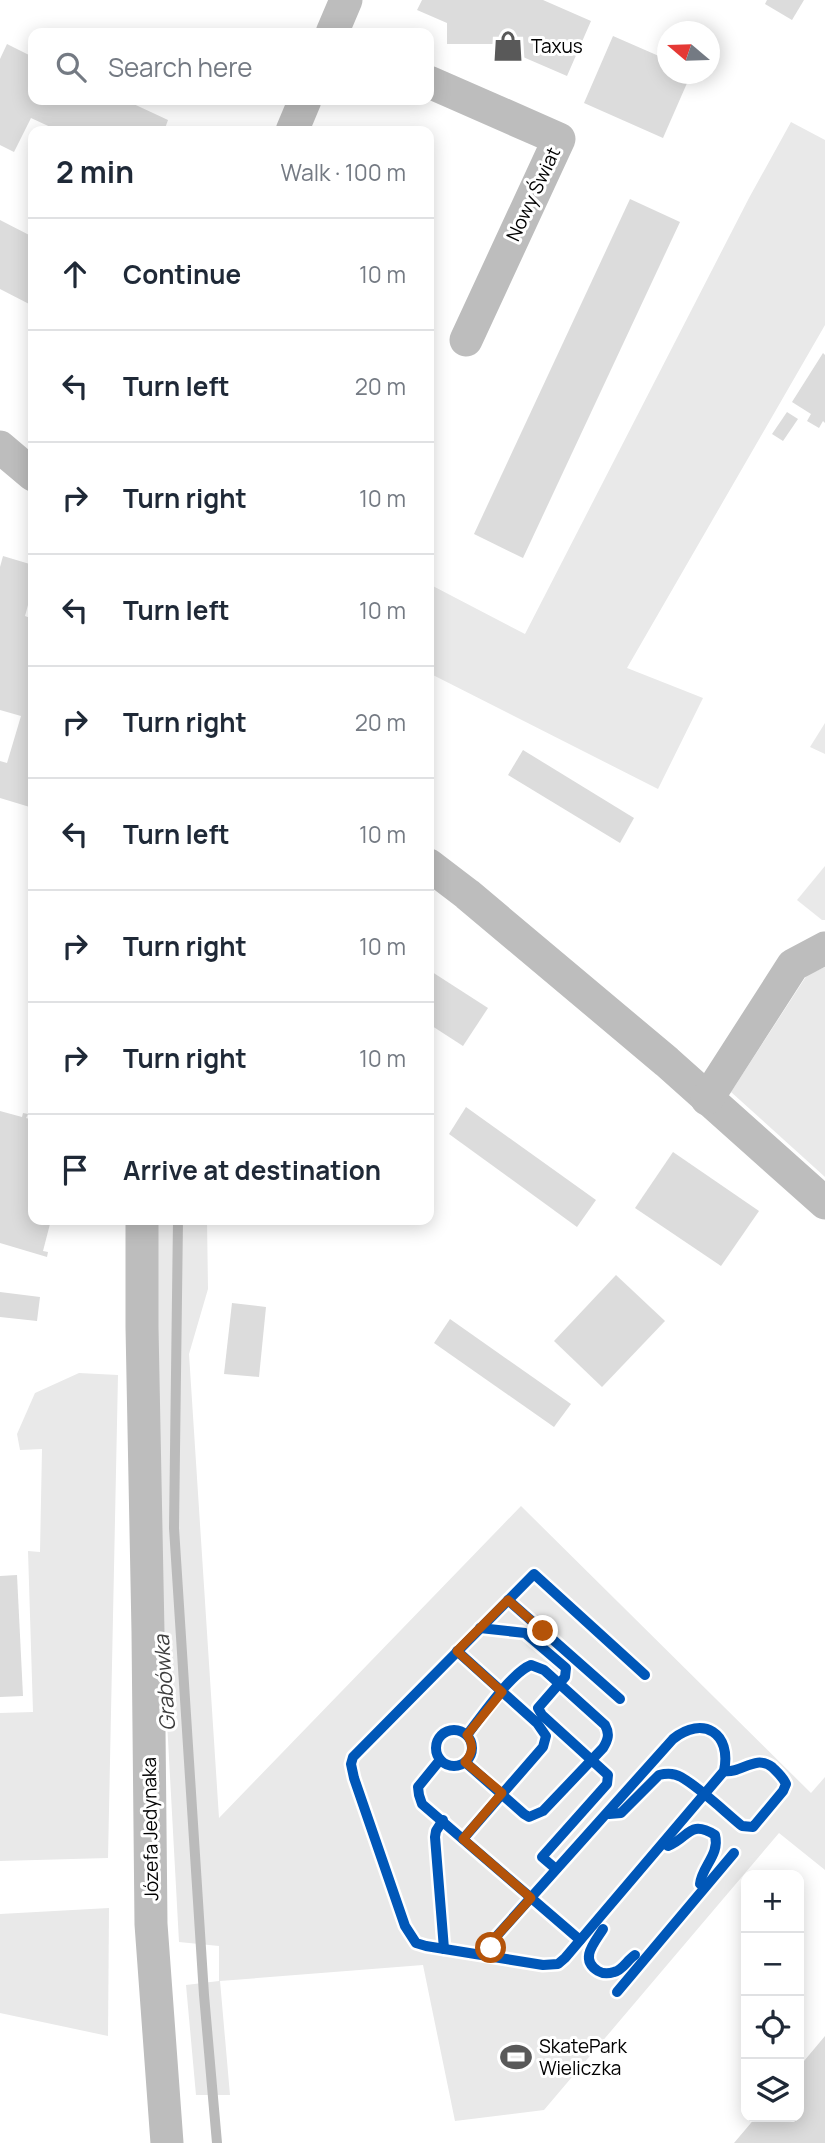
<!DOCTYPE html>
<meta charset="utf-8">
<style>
body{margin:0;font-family:Manrope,sans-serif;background:#f6f6f7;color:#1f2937}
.controls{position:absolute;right:21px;bottom:21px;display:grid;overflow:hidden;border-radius:14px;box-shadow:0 4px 18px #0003}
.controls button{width:63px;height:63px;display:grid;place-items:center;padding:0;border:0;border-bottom:2px solid #e0e1e3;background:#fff;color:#1f2937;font:35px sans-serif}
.compass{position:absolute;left:657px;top:21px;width:63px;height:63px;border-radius:50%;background:#fff;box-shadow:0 4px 18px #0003;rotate:289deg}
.stop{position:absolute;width:21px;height:21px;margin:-16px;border:5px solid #b45309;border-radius:50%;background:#fff}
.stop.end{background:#b45309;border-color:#fff;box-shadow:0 2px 7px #0008}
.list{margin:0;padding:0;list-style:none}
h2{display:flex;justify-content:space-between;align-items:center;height:91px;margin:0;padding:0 28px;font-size:30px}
h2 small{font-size:23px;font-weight:400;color:#747a83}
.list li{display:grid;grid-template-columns:46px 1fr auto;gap:21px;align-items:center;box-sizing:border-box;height:112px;padding:0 28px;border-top:2px solid #e0e1e3}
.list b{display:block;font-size:26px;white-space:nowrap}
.list em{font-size:23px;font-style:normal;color:#747a83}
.icon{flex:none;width:38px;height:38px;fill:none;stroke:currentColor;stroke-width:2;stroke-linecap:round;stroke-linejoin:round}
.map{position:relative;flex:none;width:825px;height:2143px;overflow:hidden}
.search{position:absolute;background:#fff;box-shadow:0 4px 18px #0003;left:28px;top:28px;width:406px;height:77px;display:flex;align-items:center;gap:18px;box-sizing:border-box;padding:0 24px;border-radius:14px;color:#747a83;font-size:26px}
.panel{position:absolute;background:#fff;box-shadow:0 4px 18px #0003;left:28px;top:126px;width:406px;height:1099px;border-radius:14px}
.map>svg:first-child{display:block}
.green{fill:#e9e9e9}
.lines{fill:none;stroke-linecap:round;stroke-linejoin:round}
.stream{stroke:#bbb;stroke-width:10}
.building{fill:#dcdcdc}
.minor{stroke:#bdbdbd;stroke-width:33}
.cycleway-casing{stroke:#fff;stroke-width:15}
.cycleway{stroke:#0057b8;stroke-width:10}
.route{stroke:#b45309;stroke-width:9}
.labels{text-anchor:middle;stroke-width:6;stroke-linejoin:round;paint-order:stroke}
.poi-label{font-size:19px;fill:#000;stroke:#fff;text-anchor:start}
.street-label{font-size:19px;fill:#000;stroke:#fff}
.water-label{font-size:21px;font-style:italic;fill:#3f3f3f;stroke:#fff}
</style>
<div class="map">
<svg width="825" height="2143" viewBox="0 0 825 2143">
<rect width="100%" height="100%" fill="#fff"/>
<g class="green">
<polygon points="791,122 825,140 825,325 627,668 703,698 658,789 429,673 429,584 525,634 749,198"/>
<polygon points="825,723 825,754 810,747"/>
<polygon points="825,866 825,920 822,920 797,900"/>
<polygon points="825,967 825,1177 731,1092 807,975"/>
<polygon points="154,1220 207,1220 208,1289 189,1354 219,1818 521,1506 811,1793 825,1777 825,1870 779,1833 544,2110 455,2121 423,1965 220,1981 230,2095 196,2095 186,1985 219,1981 219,1946 179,1942 159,1574"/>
<polygon points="79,1373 118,1375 108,1858 0,1861 0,1713 33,1712 28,1551 40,1552 42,1449 20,1450 17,1434 35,1393"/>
<polygon points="109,1908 108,2036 0,2013 0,1914"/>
</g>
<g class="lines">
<polyline class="stream" points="178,1220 174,1528 204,1995 217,2143"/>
</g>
<g class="building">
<polygon points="422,0 543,0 591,21 567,76 493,44 447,44 447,23 417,10"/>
<polygon points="767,0 804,0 792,20 765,4"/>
<polygon points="613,36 668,60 668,74 691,74 663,138 584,103"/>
<polygon points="7,44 33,57 33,100 125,100 168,120 164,131 59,131 31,118 14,152 0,145 0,59"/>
<polygon points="630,199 680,222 523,558 474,534"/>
<polygon points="0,220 33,237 33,306 0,289"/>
<polygon points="823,353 825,355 825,423 823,421 819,428 807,421 811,414 792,402"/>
<polygon points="787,412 798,419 783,441 772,434"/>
<polygon points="3,556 33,565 33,606 28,605 25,616 33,619 33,808 0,798 0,761 7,763 21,716 0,710 0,567"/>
<polygon points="523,750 634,818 620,843 508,775"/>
<polygon points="429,970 488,1008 463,1046 429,1024"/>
<polygon points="466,1107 596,1200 577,1227 449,1134"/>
<polygon points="0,1111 22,1117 23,1113 28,1114 26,1118 33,1120 33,1220 51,1220 43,1251 48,1252 47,1257 0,1243"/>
<polygon points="673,1152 759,1211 721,1266 635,1208"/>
<polygon points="616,1275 665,1321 602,1387 554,1341"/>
<polygon points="0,1292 40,1297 37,1321 0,1317"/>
<polygon points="232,1303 266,1307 259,1377 224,1374"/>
<polygon points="450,1319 571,1404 554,1427 434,1343"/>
<polygon points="17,1575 23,1696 0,1697 0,1576"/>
<polygon points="825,2036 825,2143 734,2143 756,2117 799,2117 799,2067"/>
</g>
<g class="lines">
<g class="minor">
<polyline points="332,33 346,0"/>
<polyline points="429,82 559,139 466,340"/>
<polyline points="292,131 305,100"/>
<polyline points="0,447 33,475"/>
<polyline points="429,865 467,894 667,1062 825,1203"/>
<polyline points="707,1099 793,965 825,948"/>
<polyline points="142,1220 142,1327 148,1632 151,1924 167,2143"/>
</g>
<defs>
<g id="cycleway">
<polyline points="508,1600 620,1699"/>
<polyline points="480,1628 525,1633 566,1668 565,1677 538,1708 542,1715 608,1775 607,1784 542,1857 556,1869"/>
<polyline points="457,1651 537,1723 546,1736 543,1747 463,1839"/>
<circle cx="454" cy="1748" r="18"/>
<polyline points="440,1760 418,1787 419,1795 422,1804 580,1940"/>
<path d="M465,1762L524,1814L529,1817L543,1811L603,1748C608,1740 610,1734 605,1725L544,1670L531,1665C511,1673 481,1717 467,1735"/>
<path d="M609,1814L621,1813L659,1775C667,1773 674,1773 681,1777C699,1787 725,1812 742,1826L753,1827L783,1791L786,1784C783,1777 778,1773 772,1767C755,1754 741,1774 724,1771"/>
<polyline points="443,1820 436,1831 435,1837 444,1949"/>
<path d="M668,1846C689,1838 689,1819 715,1835C720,1855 702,1866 700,1884"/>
<path d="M603,1929C596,1941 578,1959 598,1971C603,1974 608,1974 614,1972C623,1970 627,1960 635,1955"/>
<path d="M490,1956L494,1939L673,1739C703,1715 732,1733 724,1771L565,1958L558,1964L543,1965L426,1946L416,1943L405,1926L354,1778L351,1764L353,1757L534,1574L645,1675"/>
<polyline points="617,1992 734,1853"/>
</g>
</defs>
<use href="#cycleway" class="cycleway-casing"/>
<use href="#cycleway" class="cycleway"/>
</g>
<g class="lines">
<path class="route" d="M491,1948L494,1939L531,1898L463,1839L502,1793L465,1762C473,1753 474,1745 467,1735L502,1692L457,1651L508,1600L543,1631"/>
</g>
<defs>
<symbol id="shop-bare" viewBox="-9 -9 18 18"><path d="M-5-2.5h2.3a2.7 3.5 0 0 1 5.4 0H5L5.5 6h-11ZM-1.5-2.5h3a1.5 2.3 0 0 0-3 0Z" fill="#595959" stroke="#fff" stroke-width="2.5" paint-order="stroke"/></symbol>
<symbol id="stadium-bare" viewBox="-9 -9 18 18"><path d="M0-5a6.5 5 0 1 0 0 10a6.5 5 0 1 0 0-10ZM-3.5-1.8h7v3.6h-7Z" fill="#595959" stroke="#fff" stroke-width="2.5" paint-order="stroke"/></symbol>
</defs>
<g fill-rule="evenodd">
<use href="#shop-bare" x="486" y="24" width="44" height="44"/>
<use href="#stadium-bare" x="494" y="2035" width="44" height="44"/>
</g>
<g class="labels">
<g class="poi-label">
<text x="531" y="53">Taxus</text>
<text x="539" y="2053">SkatePark<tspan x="539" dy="22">Wieliczka</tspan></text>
</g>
<g class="street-label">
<text transform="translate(533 194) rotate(-65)" y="7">Nowy Świat</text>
<text transform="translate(150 1829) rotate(-91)" y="7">Józefa Jedynaka</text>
</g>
<g class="water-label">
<text transform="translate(165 1683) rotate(-94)" y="7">Grabówka</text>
</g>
</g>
</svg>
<div class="controls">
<button>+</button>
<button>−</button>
<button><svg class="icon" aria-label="locate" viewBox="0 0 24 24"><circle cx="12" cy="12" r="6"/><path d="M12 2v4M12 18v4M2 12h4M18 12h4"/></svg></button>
<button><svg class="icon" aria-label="layers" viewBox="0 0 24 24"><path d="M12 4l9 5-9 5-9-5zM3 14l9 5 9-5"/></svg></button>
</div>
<svg class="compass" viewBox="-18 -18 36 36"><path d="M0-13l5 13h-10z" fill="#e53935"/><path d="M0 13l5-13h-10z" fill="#747a83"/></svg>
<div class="stop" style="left:491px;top:1948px"></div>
<div class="stop end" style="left:543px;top:1631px"></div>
<div class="search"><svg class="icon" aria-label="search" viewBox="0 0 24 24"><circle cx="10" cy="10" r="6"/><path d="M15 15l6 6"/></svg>Search here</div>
<section class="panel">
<h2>2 min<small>Walk · 100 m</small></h2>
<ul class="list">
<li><svg class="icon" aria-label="ahead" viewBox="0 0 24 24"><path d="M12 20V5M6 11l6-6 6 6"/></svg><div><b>Continue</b></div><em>10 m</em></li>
<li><svg class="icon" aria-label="left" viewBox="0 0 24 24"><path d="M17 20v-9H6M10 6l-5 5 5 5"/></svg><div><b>Turn left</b></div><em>20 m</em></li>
<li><svg class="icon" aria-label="right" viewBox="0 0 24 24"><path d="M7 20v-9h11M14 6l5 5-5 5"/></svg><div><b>Turn right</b></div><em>10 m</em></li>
<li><svg class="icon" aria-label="left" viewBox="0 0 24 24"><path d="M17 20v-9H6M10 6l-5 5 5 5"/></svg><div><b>Turn left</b></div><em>10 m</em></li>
<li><svg class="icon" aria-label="right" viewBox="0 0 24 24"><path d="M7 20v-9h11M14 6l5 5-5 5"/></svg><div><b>Turn right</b></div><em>20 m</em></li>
<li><svg class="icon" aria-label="left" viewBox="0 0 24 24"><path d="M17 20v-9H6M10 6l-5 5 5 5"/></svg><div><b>Turn left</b></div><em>10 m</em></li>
<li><svg class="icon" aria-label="right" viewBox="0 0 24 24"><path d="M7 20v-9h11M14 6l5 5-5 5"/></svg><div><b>Turn right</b></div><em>10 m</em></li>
<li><svg class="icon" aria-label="right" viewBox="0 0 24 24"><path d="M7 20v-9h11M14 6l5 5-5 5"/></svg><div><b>Turn right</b></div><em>10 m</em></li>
<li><svg class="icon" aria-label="arrive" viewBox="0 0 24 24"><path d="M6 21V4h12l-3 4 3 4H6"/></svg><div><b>Arrive at destination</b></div></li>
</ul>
</section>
</div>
